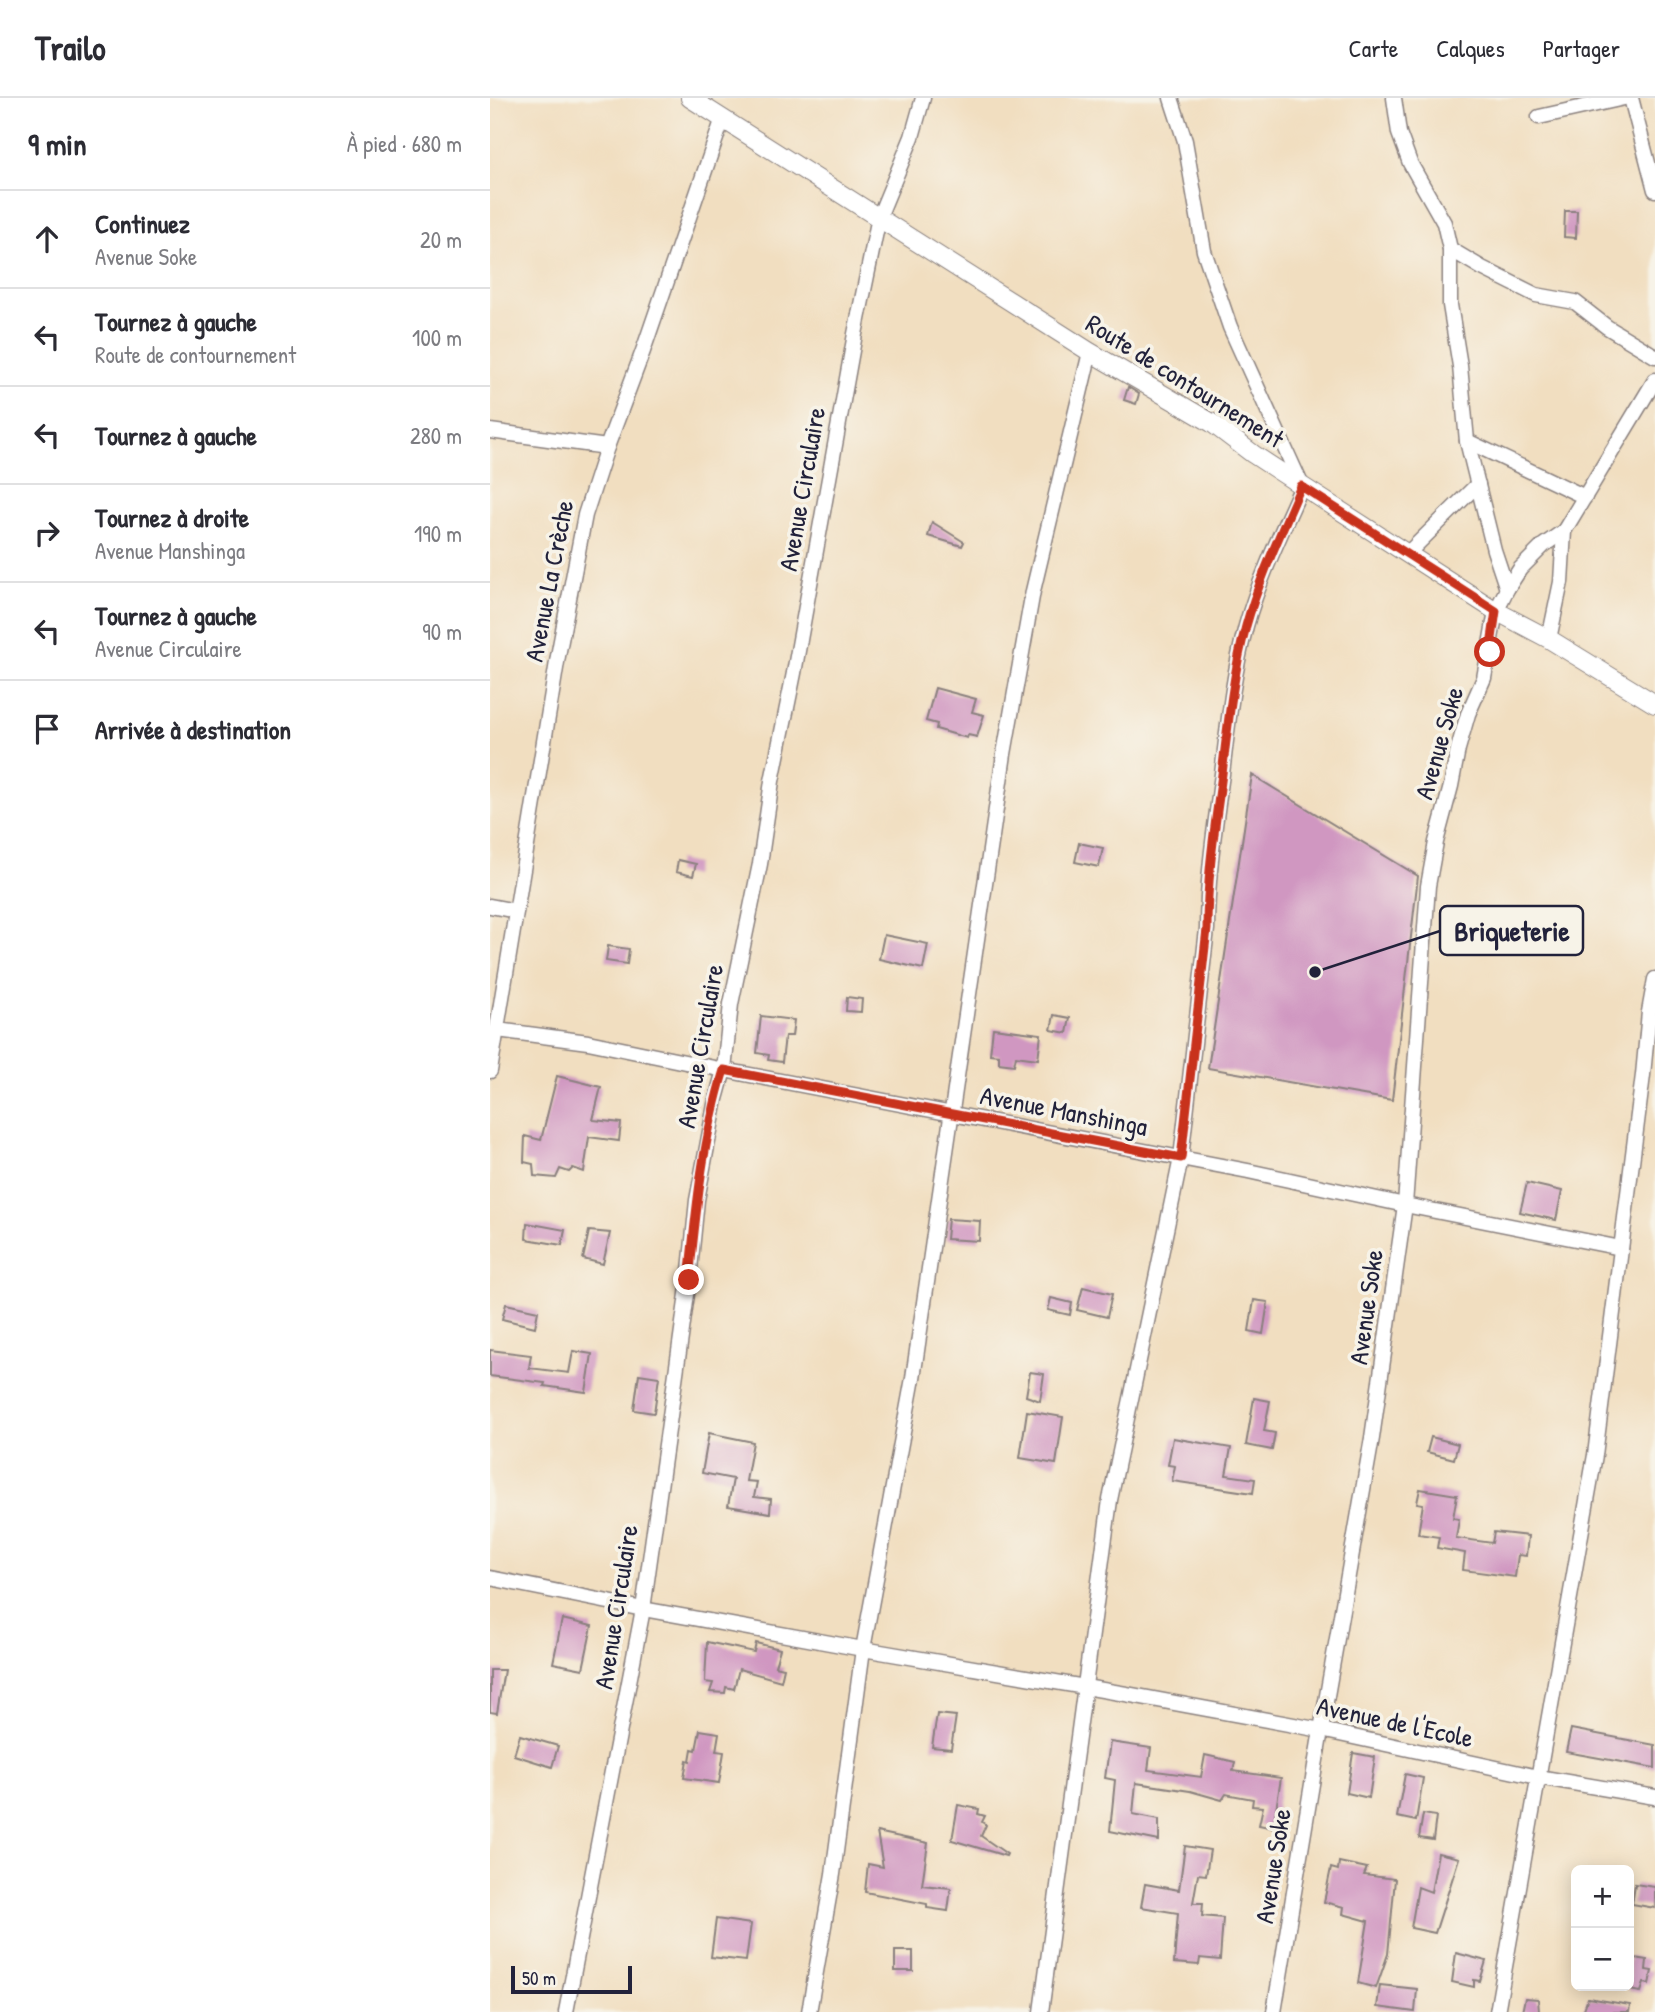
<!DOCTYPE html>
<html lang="fr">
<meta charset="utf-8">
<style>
body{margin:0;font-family:"Patrick Hand",sans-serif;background:#f2f2f3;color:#2b2b33}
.controls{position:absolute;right:21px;bottom:21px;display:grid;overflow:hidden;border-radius:10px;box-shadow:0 4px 18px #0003}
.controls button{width:63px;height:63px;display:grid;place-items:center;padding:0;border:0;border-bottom:2px solid #e1e1e2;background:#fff;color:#2b2b33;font:35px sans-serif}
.scale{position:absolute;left:21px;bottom:18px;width:121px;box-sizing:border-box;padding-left:7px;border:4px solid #22223b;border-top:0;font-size:19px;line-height:24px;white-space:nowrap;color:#22223b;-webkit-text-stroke:5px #f7f3e8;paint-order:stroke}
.stop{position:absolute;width:21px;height:21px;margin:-16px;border:5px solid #c8321e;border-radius:50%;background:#fff}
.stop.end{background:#c8321e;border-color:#fff;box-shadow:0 2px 7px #0008}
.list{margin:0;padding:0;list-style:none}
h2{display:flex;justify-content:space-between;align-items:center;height:91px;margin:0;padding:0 28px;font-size:30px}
h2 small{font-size:23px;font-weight:400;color:#7c7c81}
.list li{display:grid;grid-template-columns:46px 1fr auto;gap:21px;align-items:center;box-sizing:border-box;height:98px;padding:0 28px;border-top:2px solid #e1e1e2}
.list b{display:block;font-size:26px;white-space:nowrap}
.list p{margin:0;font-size:23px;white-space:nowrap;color:#7c7c81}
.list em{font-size:23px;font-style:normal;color:#7c7c81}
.icon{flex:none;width:38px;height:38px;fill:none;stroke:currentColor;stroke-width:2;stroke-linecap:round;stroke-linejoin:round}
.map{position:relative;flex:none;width:1165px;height:1914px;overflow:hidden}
header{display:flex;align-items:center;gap:42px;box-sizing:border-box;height:98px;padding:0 35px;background:#fff;border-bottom:2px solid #e1e1e2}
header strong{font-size:33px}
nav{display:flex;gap:38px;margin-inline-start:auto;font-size:24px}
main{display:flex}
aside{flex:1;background:#fff}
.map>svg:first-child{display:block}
.building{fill:#d097c1}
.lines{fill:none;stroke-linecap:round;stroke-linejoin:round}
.minor-casing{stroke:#8a807e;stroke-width:17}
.tertiary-casing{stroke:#8a807e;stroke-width:20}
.minor{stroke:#fff;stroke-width:14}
.tertiary{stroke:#fff;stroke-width:18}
.route{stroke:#c8321e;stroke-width:9}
.labels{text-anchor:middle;stroke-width:7;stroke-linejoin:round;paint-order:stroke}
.street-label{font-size:26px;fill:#22223b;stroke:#f7f3e8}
.leader{fill:none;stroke:#22223b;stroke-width:2.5}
.callout-dot{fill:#22223b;stroke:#f7f3e8;stroke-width:2.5}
.callout{fill:#f7f3e8;stroke:#22223b;stroke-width:2.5}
.callout-label{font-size:28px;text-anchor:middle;font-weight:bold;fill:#22223b}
</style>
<header>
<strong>Trailo</strong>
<nav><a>Carte</a><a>Calques</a><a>Partager</a></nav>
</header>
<main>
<aside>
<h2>9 min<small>À pied · 680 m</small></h2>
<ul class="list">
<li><svg class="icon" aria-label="ahead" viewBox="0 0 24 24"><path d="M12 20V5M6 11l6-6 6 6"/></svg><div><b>Continuez</b><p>Avenue Soke</p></div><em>20 m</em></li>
<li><svg class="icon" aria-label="left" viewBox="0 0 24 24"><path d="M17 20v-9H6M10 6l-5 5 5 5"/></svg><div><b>Tournez à gauche</b><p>Route de contournement</p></div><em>100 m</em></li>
<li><svg class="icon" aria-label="left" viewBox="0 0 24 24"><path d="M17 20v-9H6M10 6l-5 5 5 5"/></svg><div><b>Tournez à gauche</b></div><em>280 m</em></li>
<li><svg class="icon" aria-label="right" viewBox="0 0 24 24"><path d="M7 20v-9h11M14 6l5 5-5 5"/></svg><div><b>Tournez à droite</b><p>Avenue Manshinga</p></div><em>190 m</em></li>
<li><svg class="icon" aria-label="left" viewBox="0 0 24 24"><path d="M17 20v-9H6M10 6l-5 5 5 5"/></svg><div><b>Tournez à gauche</b><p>Avenue Circulaire</p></div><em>90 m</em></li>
<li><svg class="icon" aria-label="arrive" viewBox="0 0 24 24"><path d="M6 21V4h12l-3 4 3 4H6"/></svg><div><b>Arrivée à destination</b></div></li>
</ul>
</aside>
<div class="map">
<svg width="1165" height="1914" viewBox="0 0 1165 1914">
<rect width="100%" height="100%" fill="#f7f3e8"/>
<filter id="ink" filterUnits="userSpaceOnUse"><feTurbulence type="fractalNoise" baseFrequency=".0143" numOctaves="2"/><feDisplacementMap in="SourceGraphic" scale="14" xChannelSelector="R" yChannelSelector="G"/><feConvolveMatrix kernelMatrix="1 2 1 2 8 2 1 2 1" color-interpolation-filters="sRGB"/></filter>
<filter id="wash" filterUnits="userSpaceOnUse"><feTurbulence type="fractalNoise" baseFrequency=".00686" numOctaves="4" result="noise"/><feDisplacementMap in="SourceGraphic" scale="28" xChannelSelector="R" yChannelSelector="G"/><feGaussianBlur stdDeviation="1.57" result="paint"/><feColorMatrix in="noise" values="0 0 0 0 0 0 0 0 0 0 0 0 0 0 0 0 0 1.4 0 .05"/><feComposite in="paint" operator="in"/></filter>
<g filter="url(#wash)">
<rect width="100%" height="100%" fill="#f1dec0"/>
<g id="blocks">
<g class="building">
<polygon points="1075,113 1087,113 1086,140 1074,139"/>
<polygon points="638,289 649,296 646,306 634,302"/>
<polygon points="442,424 474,444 472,448 438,438"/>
<polygon points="445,590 486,601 482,614 494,617 487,639 478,637 477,640 446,631 447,626 436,623"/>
<polygon points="762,677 928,778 902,1002 718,970"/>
<polygon points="589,745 613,750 609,769 585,764"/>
<polygon points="188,762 206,766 203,778 186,774"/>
<polygon points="394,837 438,846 433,871 389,861"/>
<polygon points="118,848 139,851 137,866 116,863"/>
<polygon points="357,899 372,901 371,914 356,913"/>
<polygon points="564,917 580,920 577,935 561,932"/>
<polygon points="271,918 304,922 302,938 295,938 292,964 278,962 279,957 267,955"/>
<polygon points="503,930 551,936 548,961 526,958 524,967 509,965 509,957 500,956"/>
<polygon points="67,978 111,989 103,1022 131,1025 129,1043 99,1039 94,1074 83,1070 79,1074 70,1071 66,1080 44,1078 43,1066 34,1064 35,1038 51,1042"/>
<polygon points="1037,1085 1072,1093 1066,1122 1030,1114"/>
<polygon points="458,1121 490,1123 489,1143 456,1141"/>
<polygon points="37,1125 75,1132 72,1147 36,1141"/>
<polygon points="99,1133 120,1135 113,1166 93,1161"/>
<polygon points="593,1189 622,1196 617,1219 587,1212"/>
<polygon points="561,1200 582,1205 580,1217 558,1212"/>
<polygon points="764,1202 778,1204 773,1236 759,1233"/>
<polygon points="16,1206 48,1213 45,1229 12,1221"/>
<polygon points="0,1252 41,1257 39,1270 79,1275 83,1253 102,1256 96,1294 54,1288 55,1285 0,1278"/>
<polygon points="540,1274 554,1276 550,1303 536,1298"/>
<polygon points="149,1276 169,1279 164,1315 144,1312"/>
<polygon points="764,1300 780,1303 774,1333 785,1335 782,1352 756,1347"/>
<polygon points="537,1313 573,1319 566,1366 530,1360"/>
<polygon points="219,1335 263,1344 256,1383 267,1384 264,1399 281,1401 280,1415 238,1408 243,1381 212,1375"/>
<polygon points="941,1339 968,1346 964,1361 937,1354"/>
<polygon points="683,1340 741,1350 736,1377 765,1381 763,1395 682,1383 685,1368 678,1367"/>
<polygon points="930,1391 967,1397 963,1420 969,1421 966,1440 1002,1445 1004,1434 1038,1438 1036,1458 1028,1457 1025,1479 973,1472 975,1455 947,1450 949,1439 928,1436 933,1406 927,1405"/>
<polygon points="72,1521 102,1528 93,1571 63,1565"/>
<polygon points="217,1544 264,1554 266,1545 290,1551 285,1568 294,1570 291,1583 249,1571 244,1591 236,1589 235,1595 220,1594 223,1585 215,1584"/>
<polygon points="0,1572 14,1572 7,1615 0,1614"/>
<polygon points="447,1616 466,1618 461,1651 442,1649"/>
<polygon points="1081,1631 1165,1647 1165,1670 1076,1654"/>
<polygon points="210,1632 229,1635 226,1653 234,1654 229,1685 194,1680 197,1662 200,1663 202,1651 206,1652"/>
<polygon points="30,1637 68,1648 62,1669 24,1657"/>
<polygon points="620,1644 661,1650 658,1672 711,1679 715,1657 745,1664 743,1673 791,1680 783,1730 769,1727 773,1709 762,1708 763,1701 736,1696 732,1702 700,1693 646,1685 643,1716 669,1721 669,1743 620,1733 625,1682 615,1680"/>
<polygon points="863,1655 885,1659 879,1700 857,1695"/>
<polygon points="915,1676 933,1680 926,1723 907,1719"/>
<polygon points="468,1707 489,1711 488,1716 495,1718 492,1724 496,1727 491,1738 517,1756 516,1758 462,1742"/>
<polygon points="933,1716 946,1718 943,1742 929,1740"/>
<polygon points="387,1734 438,1745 432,1787 461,1790 458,1813 437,1810 437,1806 375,1794 378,1766 393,1769"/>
<polygon points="695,1748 720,1752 716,1777 708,1776 703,1805 713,1805 712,1818 733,1820 730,1862 710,1860 709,1867 684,1865 688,1815 651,1809 655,1786 689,1792"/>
<polygon points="948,1755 969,1760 945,1835 921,1830 928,1789 941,1794"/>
<polygon points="849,1764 877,1770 874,1777 905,1781 898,1856 886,1890 868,1885 878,1823 853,1816 854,1809 834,1804 841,1770 848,1772"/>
<polygon points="1145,1786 1165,1789 1165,1810 1142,1806"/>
<polygon points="226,1821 261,1826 256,1863 221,1859"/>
<rect x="405" y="1853" width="18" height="20"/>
<polygon points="966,1855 996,1863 990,1883 984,1882 984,1889 962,1884"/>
<polygon points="1139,1859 1157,1862 1156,1872 1162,1873 1159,1886 1154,1885 1151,1894 1139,1892"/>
<polygon points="890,1887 927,1891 925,1914 887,1909"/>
<polygon points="1035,1900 1048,1901 1049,1914 1032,1914"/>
<polygon points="1098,1900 1140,1907 1139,1914 1093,1914"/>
</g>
</g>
</g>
<g filter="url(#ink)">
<use href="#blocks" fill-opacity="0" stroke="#8a807e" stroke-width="2"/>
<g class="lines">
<defs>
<g id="minor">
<polyline points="904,0 909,35 920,65 954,125 960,151 960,207 970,268 977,343 1004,452 1017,491"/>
<polyline points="1141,0 1165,92"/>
<polyline points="1049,19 1134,0"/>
<polyline points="960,151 992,170 1046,197 1085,204 1117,229 1165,258"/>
<polyline points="0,333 117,349"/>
<polyline points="977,343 1095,399"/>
<polyline points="917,456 988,386"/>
<polyline points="1059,541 1071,484 1074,433 1165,282"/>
<polyline points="0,808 26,813"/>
<polyline points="7,932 98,944 234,972 758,1073 915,1107 1131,1150"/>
<polyline points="0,973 68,558 95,417 117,349 153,253 233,20"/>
<polyline points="0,1480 153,1511 373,1551 636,1596 831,1632 1048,1679 1165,1699"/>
<polyline points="76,1914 153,1511 199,1182 207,1102 226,1001 234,972 241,906 270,766 282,683 304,575 365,236 389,119 422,39 433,0"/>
<polyline points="319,1914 343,1776 373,1551 423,1280 514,656 543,493 600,254"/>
<path d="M551,1914L620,1402L691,1060L717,831C717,779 725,728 732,676C738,627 743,576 756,528C769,481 792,433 812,388L740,229L714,153L695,43L681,0"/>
<polyline points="784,1914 831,1632 882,1340 915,1107 938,788 946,744 961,688 968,651 978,616 994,580 1006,513 1017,491 1030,471 1054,447 1074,433"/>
<polyline points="1007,1914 1105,1357 1153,977 1159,914 1165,881"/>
</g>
<polyline id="tertiary" points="200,0 600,254 722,325 763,356 812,388 1006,513 1059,541 1165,606"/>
</defs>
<use href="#minor" class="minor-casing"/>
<use href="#tertiary" class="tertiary-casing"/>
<use href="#minor" class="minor"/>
<use href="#tertiary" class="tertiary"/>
</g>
</g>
<g class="lines" filter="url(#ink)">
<path class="route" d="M199,1182C206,1112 213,1040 234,972L691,1060L717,831C717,779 725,728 732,676C738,627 743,576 756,528C769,481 792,433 811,388L1006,513L1000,554"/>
</g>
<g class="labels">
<g class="street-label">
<text transform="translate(695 283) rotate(32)" y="9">Route de contournement</text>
<text transform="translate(312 391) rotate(-80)" y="9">Avenue Circulaire</text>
<text transform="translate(59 483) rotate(-79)" y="9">Avenue La Crèche</text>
<text transform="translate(949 645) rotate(-74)" y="9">Avenue Soke</text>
<text transform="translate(210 948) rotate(-80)" y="9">Avenue Circulaire</text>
<text transform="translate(574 1013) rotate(11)" y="9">Avenue Manshinga</text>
<text transform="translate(876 1209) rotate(-82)" y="9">Avenue Soke</text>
<text transform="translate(126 1509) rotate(-81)" y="9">Avenue Circulaire</text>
<text transform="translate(905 1624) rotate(12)" y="9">Avenue de l'Ecole</text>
<text transform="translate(783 1768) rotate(-81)" y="9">Avenue Soke</text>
</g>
</g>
<path class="leader" d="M825 874L950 833"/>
<circle class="callout-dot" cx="825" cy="874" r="7"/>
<rect class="callout" x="950" y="808" width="143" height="49" rx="7"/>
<g class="callout-label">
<text x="1022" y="843">Briqueterie</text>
</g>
</svg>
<div class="controls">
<button>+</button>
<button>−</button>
</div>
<div class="scale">50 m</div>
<div class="stop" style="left:1000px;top:554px"></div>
<div class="stop end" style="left:199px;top:1182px"></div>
</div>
</main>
